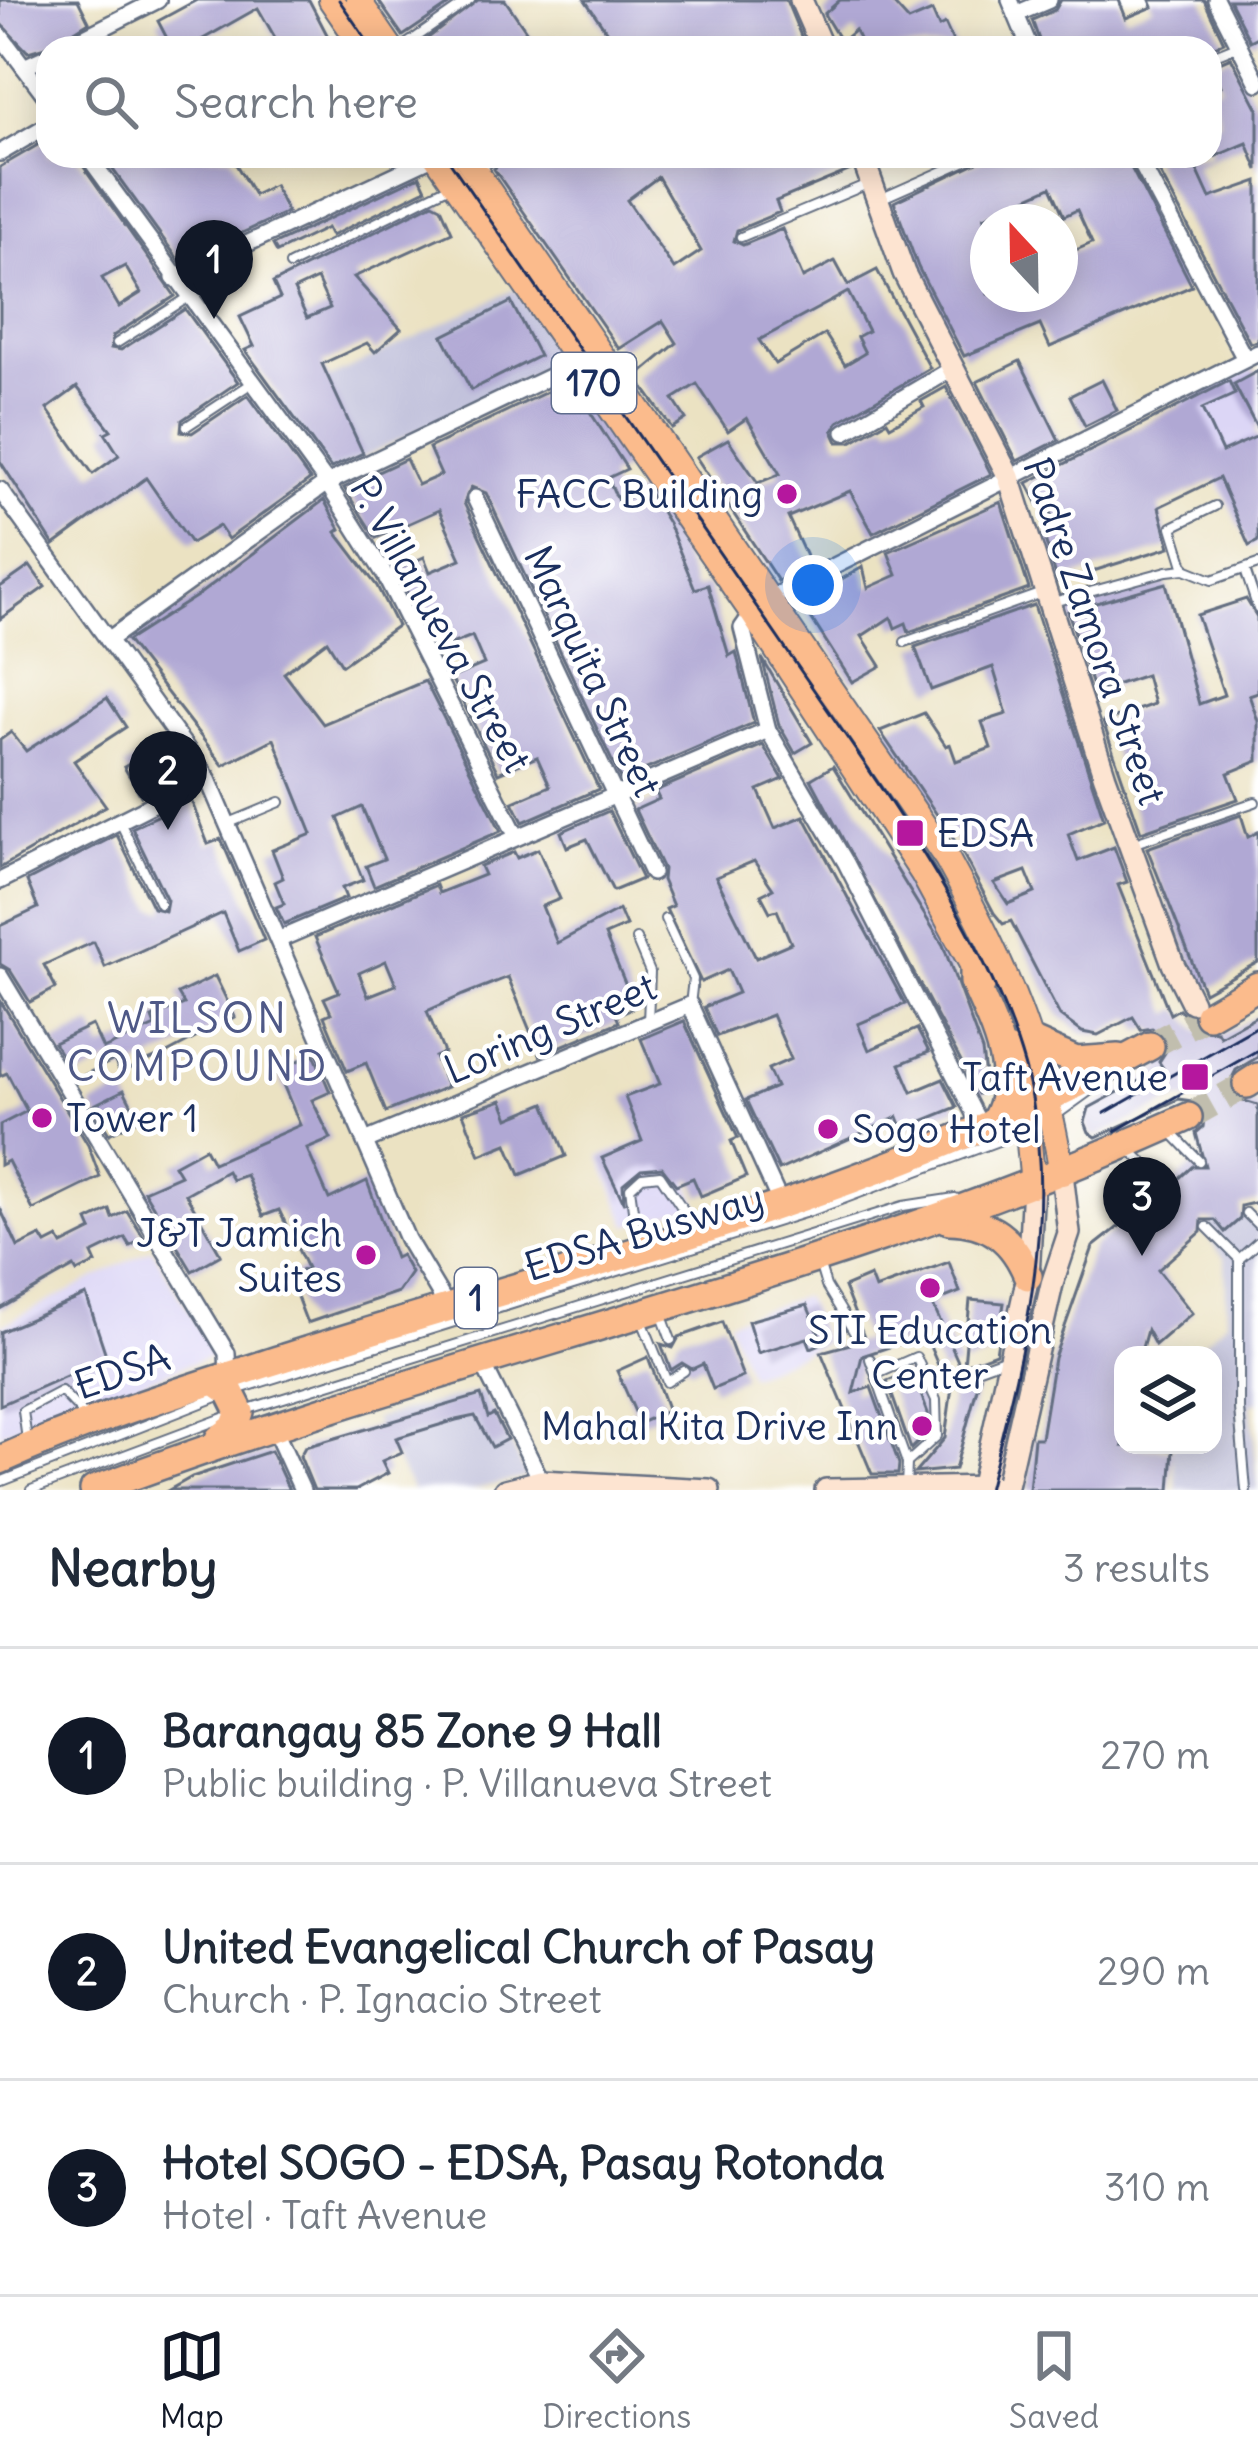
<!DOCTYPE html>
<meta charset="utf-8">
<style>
body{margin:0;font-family:Delius,sans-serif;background:#f6f6f7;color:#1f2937}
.controls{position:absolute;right:36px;bottom:36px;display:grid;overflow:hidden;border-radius:24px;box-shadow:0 6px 30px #0003}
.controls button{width:108px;height:108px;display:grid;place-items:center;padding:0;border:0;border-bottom:3px solid #e0e1e3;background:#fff;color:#1f2937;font:60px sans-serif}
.compass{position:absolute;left:970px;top:204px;width:108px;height:108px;border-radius:50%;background:#fff;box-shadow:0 6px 30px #0003;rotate:338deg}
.you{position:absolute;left:813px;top:585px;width:42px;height:42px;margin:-30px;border:9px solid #fff;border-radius:50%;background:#1a73e8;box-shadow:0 0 0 18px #1a73e833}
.badge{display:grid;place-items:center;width:78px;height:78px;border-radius:50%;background:#111827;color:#fff;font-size:39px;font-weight:700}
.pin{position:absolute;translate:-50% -99px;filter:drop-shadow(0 3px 6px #0008)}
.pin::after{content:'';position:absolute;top:63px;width:42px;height:36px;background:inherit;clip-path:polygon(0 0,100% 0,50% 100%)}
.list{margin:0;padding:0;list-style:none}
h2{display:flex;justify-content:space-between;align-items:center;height:156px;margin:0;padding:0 48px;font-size:51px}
h2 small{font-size:39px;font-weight:400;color:#747a83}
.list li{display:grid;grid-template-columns:78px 1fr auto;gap:36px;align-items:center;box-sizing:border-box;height:216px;padding:0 48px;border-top:3px solid #e0e1e3}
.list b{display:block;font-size:45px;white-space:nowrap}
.list p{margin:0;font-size:39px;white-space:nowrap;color:#747a83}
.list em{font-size:39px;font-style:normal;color:#747a83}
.icon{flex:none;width:66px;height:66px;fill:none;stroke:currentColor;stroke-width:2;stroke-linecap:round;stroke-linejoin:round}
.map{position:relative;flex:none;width:1258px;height:1490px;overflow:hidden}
.search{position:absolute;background:#fff;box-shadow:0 6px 30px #0003;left:36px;right:36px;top:36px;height:132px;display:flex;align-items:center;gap:30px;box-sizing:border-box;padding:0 42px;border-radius:36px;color:#747a83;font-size:45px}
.sheet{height:804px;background:#fff}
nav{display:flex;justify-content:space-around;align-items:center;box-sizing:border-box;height:168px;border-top:3px solid #e0e1e3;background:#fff;font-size:33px;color:#747a83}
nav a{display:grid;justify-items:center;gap:6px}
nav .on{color:#111827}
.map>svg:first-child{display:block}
.built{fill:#dcd6f6}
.industrial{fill:#c2c2dc}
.building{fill:#b0a8d4;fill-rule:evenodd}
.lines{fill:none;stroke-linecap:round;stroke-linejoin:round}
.highway-tunnel{stroke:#c1beae;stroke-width:27;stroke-dasharray:27 14;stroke-linecap:butt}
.lane-casing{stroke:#646e81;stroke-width:12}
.street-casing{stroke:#646e81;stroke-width:20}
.secondary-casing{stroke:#646e81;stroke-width:26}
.primary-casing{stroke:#646e81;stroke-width:28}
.highway-casing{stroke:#646e81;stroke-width:32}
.lane{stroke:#fff;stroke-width:8}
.street{stroke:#fff;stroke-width:15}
.secondary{stroke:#fde4d1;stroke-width:21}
.primary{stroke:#fbbb8c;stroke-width:24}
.highway{stroke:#fbbb8c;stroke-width:27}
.tram{stroke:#1b2f5e;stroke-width:3}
.poi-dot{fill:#b5179e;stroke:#fff;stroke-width:4.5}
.labels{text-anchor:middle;stroke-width:9;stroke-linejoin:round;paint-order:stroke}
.shield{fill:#fff;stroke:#5f6d8e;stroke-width:3}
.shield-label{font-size:36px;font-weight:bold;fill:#1b2f5e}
.poi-label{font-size:39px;fill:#1b2f5e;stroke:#fff;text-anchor:end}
.street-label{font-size:39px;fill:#1b2f5e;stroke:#fff}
.neighbourhood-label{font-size:42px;letter-spacing:3px;fill:#4f5987;stroke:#fff}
</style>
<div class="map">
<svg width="1258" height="1490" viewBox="0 0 1258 1490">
<rect width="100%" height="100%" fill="#fff"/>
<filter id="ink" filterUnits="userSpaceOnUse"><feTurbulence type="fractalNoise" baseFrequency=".00833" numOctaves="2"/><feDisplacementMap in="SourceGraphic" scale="24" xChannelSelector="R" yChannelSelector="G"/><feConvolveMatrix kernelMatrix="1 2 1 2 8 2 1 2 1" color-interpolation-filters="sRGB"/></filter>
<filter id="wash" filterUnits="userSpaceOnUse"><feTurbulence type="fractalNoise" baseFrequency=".004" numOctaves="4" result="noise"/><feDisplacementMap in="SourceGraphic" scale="48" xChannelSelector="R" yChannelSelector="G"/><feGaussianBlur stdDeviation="2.7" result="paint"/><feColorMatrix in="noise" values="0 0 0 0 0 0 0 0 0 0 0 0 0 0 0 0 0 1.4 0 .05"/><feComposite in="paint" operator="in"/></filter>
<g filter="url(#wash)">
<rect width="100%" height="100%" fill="#ebe2c2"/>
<g class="built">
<polygon points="1254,367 1258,545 1250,549 1180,402"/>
<polygon points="667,1130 699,1205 628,1226 600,1157"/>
<polygon points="152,1249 215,1355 0,1434 0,1326"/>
<polygon points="804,1296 825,1343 749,1376 728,1321"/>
</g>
<g class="industrial">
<polygon points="515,289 563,360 329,474 276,404"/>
<polygon points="1248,1211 1258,1221 1258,1402 1251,1404 1258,1490 1177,1490 1172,1445 1213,1445 1213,1355 1189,1355 1227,1321 1225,1259 1202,1231 1215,1220 1226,1231"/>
<polygon points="484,1390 527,1477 471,1490 412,1490 373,1419"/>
</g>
<g id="blocks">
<g class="building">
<polygon points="0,0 78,0 89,22 52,45 28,52 0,23"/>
<polygon points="197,0 309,0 334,48 281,48 258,8 187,48 172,48 158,21"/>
<polygon points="378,0 456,0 403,36"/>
<polygon points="478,0 505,0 538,48 415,48"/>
<polygon points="585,0 786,0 805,46 618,48"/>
<polygon points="840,0 890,0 909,21 932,11 939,27 945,24 956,48 863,48 855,30 841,42 824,14"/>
<polygon points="1061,0 1119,0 1126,18 1153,7 1150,0 1204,0 1224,42 1210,48 1042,48 1032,20 1055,10"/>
<polygon points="1229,0 1258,0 1258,37 1250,41"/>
<polygon points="1231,57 1258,109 1258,170 1247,143 1195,165 1210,198 1258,181 1258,341 1250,343 1151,156 1210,156 1210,124 1220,120 1210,91 1221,86 1212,65"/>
<path d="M48,139V156H76L175,296L113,336L111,348L121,350L185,309L238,382L182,420L181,431L192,433L248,395L310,480L228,539L219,526L191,543L146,478L54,545L0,461V167ZM125,266L141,293L119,307L102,278ZM77,387L111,430L105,433L119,455L93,474L47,409Z"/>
<polygon points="103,156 231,156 254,195 274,185 287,212 180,262"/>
<path d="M507,156H771L776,168L811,156H847L851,170L776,201L780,212L737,230L734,241L743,245L782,229L803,278L835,261L848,285L877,270L930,368L838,422L833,431L838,442H851L887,421L890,426L924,407L921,401L946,387L991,474L873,533L850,491L788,517L810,565L778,581L696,457L728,439L758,483L780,474L747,418L728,431L697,384L673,399L686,419L672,428L636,377L677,343L663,321L619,349L494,169ZM658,177L701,251L674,269L627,200ZM848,292L868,331L857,337L865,353L845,365L825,334L775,364L759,340Z"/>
<path d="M990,156H1125L1192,286L1050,347L1040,325L964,356L918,267L894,202ZM1051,187L1064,216L1077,210L1092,243L1060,257V294H988L984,217Z"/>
<polygon points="420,176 426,189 331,236 327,228 277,252 273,245"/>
<path d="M433,203L441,207L452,232L354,277L401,329L375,352L367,343L322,364L363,453L331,468L245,350L254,346L240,317L280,298L273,283ZM317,279L330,308L307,318L294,290Z"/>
<polygon points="511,302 539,356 471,390 443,336"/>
<polygon points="1020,361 1059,440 1017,461 977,382"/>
<polygon points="1258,371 1258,430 1234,384"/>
<polygon points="1102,380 1117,410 1085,426 1070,396"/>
<polygon points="570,381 627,469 608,478 618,501 647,489 668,523 695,589 708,585 729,656 736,652 754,723 621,780 486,493 471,487 464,503 599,789 523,822 513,802 550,786 537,757 498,773 451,678 484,664 472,636 436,650 396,570 424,557 430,572 461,559 439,510 376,538 344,488 406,459 418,485 441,475 429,448"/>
<polygon points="1229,381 1235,394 1202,409 1222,452 1258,436 1258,541 1249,546 1219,478 1159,507 1170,547 1058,582 1044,536 1056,532 1048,500 1038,504 1027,483"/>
<polygon points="324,500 340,529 336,532 377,586 397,626 342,665 327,641 284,673 323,724 425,681 501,831 374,886 366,866 384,859 362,807 338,818 363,880 342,888 346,898 284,924 276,907 284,904 275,882 283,878 272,850 312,834 274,739 223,765 127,641 197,596"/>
<polygon points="1001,502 1029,589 909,632 906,623 895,628 891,617 862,636 881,666 852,682 801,602 863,567 868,588 897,575 888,552"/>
<polygon points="30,566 45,587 0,619 0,587"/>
<polygon points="1166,583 1199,704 1224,695 1197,615 1246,599 1257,617 1258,692 1249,695 1258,721 1258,761 1228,773 1238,799 1141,832 1103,722 1154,704 1146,675 1094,692 1068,611"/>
<path d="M1034,605L1104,819L1068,834L1078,861L1114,847L1127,882L1118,885L1170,1014L1179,1009L1198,1030L1217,1031L1220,1036L1258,1015V1057L1236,1070L1229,1084L1238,1099L1258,1105V1202L1241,1206L1240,1219L1225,1232L1215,1220H1202L1201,1232L1158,1270L1192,1313L1155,1345L1147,1330L1140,1355H1123V1446L1173,1450L1170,1490H1029L1034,1438H1041L1054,1358L1093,1247L1163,1192L1174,1193L1175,1182L1193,1166H1205L1196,1133L1203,1127L1205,1111L1198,1102L1179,1099L1096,1137L1089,1132L1085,1122L1089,1108L1163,1068L1159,1062L1168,1048L1165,1037L1152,1028L1141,1030L1133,1017L1098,1035L1082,1032L1060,1016L1011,921L1003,924L994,913L961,850L880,731L924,713L946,746L950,744L956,761L991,748L982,722L1007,714L993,667L931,690L915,647ZM1026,871L1035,893L1008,904L994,883Z"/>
<polygon points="762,658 812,743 795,753 779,725"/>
<polygon points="107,698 126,727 74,761 106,806 0,868 0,740 11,732 26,751"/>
<polygon points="167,742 186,772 141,796 124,767"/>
<path d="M763,745L783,779L758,790L775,828L804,816L905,1004L858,1024L869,1050L917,1029L929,1052L900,1064L912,1092L943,1079L957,1107L903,1129L898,1117L779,1170L746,1100L776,1087L768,1069L791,1059L772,1015L717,1036L704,1007L738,993L728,970L701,982L666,909L673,906L662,880L663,869L635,810L659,799L655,791ZM754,861L773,889L761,895L770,912L777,910L791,943L756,958L716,877Z"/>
<polygon points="833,766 943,945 982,1051 987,1091 978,1094 811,779"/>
<polygon points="191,800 208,844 221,839 264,940 239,951 223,913 105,967 94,942 44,965 56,988 30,1002 10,970 0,964 0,926 38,908 27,881 117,835 153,908 165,911 167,900 132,828"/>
<polygon points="609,811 642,879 613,891 587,839 567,847 561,832"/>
<polygon points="1241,815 1248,837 1258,832 1258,962 1204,992 1147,848"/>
<path d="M538,849L560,899L542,906L557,943L619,910L626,926L605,935L635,1007L616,1015L619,1022L540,1055L508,977L463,995L427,1011L444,1053L435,1057L447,1087L386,1112L366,1063L347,1071L324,1016L331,1013L324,998L339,992L315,937L436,885L439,893L484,875L480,866L514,852L517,858ZM386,961L396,985L368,996L359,973Z"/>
<polygon points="215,976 235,1017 167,1053 120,1073 114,1060 76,1079 54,1043 92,1025 103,1049 155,1026 152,1018 184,1004 178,994"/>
<polygon points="0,1000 88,1145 100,1177 33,1210 8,1161 0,1165 0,1125 27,1111 7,1073 0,1076"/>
<polygon points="684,1021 738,1138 731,1141 746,1177 701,1196 693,1178 676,1185 662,1167 641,1169 623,1184 624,1203 602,1158 642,1141 625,1097 660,1084 641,1039"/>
<polygon points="314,1054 330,1092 312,1100 331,1139 307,1149 329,1199 367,1181 395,1258 401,1255 411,1273 398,1292 307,1323 289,1276 307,1268 279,1210 263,1216 246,1175 232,1180 227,1171 186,1194 221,1255 192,1271 144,1191 180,1175 174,1165 205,1148 213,1163 300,1125 277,1070"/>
<polygon points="124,1090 139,1119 109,1134 92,1106"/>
<polygon points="502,1100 509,1118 545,1103 566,1156 520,1175 507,1144 480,1155 463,1113"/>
<polygon points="0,1208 18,1247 41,1236 46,1244 58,1238 62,1245 92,1230 88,1221 110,1210 113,1218 127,1211 144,1238 130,1246 125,1238 92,1254 96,1263 77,1272 74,1267 0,1309"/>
<polygon points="949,1262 960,1292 932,1303 960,1366 941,1372 925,1335 862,1356 853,1393 871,1387 899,1464 898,1474 872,1474 821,1352 865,1340 844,1287 870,1276 875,1289"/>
<polygon points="86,1295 107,1358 0,1405 0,1332"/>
<polygon points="970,1300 1004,1303 996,1353 964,1365"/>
<polygon points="807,1305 823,1343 811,1348 807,1338 758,1353 748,1321"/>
<polygon points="722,1322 743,1377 713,1389 703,1364 692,1369 682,1363 671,1370 661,1344 673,1348 679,1337"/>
<polygon points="648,1357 668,1411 640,1423 617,1371"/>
<polygon points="912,1371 928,1413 929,1432 911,1449 887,1381"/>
<polygon points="980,1377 955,1469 915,1473 945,1438 952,1387"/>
<polygon points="481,1395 488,1417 494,1414 507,1439 492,1447 475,1416 456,1420 396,1438 402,1452 382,1461 388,1473 356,1490 314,1490 300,1456 305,1447"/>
<polygon points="271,1451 289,1490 169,1490 192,1477"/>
</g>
</g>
</g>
<g filter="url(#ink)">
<use href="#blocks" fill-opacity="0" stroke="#646e81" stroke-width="3"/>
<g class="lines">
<g class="highway-tunnel">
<polyline points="1150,1046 1208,1015"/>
<polyline points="1188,1117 1247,1084"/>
</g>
<defs>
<g id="lane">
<polyline points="401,48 470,0"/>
<polyline points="1210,57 1237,46"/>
<polyline points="480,168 499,156"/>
<polyline points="880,199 977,156"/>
<polyline points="741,237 870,183"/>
<polyline points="290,265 452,185"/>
<polyline points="117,343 189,297"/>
<polyline points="187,426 252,383"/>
<polyline points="1185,569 1172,527 1215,506"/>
<polyline points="1245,570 1258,609"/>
<polyline points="1053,602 1167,571 1185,569 1212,580 1258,564"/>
<polyline points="905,642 1045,592"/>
<polyline points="120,822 160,904"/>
<polyline points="229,823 280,802"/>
<polyline points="1132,844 1255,802"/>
<polyline points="665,919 693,979 690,1005"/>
<polyline points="636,939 650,972 648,1022"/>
<polyline points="1055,1116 1091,1090"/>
<polyline points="1171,1132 1199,1161"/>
<polyline points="1131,1151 1169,1187"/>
<polyline points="1246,1213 1258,1225"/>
<polyline points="1207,1227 1239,1259 1239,1409 1246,1490"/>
<polyline points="638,1246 630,1188 642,1177 660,1175 693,1224"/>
<polyline points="1239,1259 1258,1242"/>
<polyline points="819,1263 826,1286 857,1337"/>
<polyline points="661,1313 671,1340"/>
<polyline points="641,1318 667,1382 684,1371"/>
<polyline points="870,1359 907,1463 906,1488"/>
<polyline points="877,1374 916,1357 936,1400 937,1436 907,1463"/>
<polyline points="932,1385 1004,1359"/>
<polyline points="236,1390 814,1210 1025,1131"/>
<polyline points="245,1410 903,1206 955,1198"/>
<polyline points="27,1440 23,1411 61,1391 88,1419"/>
<polyline points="0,1482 222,1395"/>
<polyline points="31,1490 231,1415"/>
</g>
<g id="street">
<polyline points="1010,0 1030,48"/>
<polyline points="1216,0 1258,83"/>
<polyline points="1016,14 1049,0"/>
<polyline points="0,35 48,99"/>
<polyline points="63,48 158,0"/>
<polyline points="24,67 48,56"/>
<polyline points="0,153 48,125"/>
<polyline points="88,156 327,483 385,575 517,837"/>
<polyline points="1137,156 1245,359"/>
<polyline points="174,278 435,156"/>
<polyline points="845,432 952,369"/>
<polyline points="0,490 207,777 407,1239 447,1306"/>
<polyline points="475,498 652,873"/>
<polyline points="108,640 327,483 585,360"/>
<polyline points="0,881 207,777"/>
<polyline points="280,939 768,730"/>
<polyline points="0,976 227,1353 228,1376"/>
<polyline points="983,1131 846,863 768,730 742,628 759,604 1258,353"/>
<polyline points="365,1141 690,1005 781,1204"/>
<polyline points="481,1360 544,1486"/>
<polyline points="273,1426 302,1490"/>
</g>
<g id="secondary">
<polyline points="801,0 822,48"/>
<polyline points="862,156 904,273 1009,477 1105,777 1173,964 1192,1002"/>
<polyline points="505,1490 541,1481 709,1490"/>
<polyline points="826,1490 993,1487"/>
<polyline points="981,1490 1028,1276 1033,1185"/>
<polyline points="1005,1490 1052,1284 1069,1233 1062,1173"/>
</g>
<g id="primary">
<polyline points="331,0 364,48"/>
<polyline points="358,0 391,48"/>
<polyline points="436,156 751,611 923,874 983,985"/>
<path d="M465,156L947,859C1007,969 1041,1048 1062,1173"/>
<polyline points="1009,1050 1026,1112 1033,1185"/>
</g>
<g id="highway">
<path d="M974,967V982C994,1028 1025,1085 989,1129"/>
<polyline points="1208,1015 1258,986"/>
<polyline points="1035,1043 1076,1061 1118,1058"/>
<polyline points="1247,1084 1258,1077"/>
<path d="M949,1220C990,1221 1013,1239 1028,1276"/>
<polyline points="215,1381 230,1392 240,1412 234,1428 219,1439"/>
<path d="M0,1460C94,1417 192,1388 290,1356C580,1264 883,1194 1150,1046"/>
<path d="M94,1490C455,1354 837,1277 1188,1117"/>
</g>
</defs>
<use href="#lane" class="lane-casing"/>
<use href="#street" class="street-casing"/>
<use href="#secondary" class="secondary-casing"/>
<use href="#primary" class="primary-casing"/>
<use href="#highway" class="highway-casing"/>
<use href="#lane" class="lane"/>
<use href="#street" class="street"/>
<use href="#secondary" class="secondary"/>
<use href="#primary" class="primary"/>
<use href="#highway" class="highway"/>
<g class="tram">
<polyline points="339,0 372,48"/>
<path d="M446,156C559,320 672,484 785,648C869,771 1005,952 1032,1098C1056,1234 1021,1359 988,1490"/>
<polyline points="1105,1113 1258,1026"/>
<polyline points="1115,1131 1258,1050"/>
</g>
</g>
</g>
<g class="poi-dot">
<circle cx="787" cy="494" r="12"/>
<rect x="895" y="818" width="30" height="30" rx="6"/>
<rect x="1180" y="1062" width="30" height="30" rx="6"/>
<circle cx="42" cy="1118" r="12"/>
<circle cx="828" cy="1129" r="12"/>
<circle cx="366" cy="1255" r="12"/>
<circle cx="930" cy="1288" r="12"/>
<circle cx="922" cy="1426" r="12"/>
</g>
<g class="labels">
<g class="shield">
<rect x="552" y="353" width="84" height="60" rx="9"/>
<rect x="455" y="1268" width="42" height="60" rx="9"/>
</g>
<g class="shield-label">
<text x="594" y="396">170</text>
<text x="476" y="1311">1</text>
</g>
<g class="poi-label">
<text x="763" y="508">FACC Building</text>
<text x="937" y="847" text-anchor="start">EDSA</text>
<text x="1168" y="1091">Taft Avenue</text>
<text x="66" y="1132" text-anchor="start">Tower 1</text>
<text x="852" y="1143" text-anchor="start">Sogo Hotel</text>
<text x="342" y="1247">J&amp;T Jamich<tspan x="342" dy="45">Suites</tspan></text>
<text x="930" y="1344" text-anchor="middle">STI Education<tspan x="930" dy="45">Center</tspan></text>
<text x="898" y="1440">Mahal Kita Drive Inn</text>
</g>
<g class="street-label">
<text transform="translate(441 624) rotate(61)" y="14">P. Villanueva Street</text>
<text transform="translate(1095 631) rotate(71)" y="14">Padre Zamora Street</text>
<text transform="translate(593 671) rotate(65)" y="14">Marquita Street</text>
<text transform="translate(550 1028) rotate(-23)" y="14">Loring Street</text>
<text transform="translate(644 1232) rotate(-17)" y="14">EDSA Busway</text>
<text transform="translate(122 1371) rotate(-19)" y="14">EDSA</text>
</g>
<g class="neighbourhood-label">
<text x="198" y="1033">WILSON<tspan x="198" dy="48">COMPOUND</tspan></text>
</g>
</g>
</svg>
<div class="controls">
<button><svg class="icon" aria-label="layers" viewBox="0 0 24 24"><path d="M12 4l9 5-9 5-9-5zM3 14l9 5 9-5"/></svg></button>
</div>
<svg class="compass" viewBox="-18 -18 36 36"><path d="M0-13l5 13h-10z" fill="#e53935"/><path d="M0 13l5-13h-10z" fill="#747a83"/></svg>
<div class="you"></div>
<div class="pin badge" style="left:214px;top:319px">1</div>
<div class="pin badge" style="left:168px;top:830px">2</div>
<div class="pin badge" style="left:1142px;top:1256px">3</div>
<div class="search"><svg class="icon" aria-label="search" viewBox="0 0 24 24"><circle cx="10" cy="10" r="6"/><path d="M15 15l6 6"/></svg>Search here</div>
</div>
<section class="sheet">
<h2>Nearby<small>3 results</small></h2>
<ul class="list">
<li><span class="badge">1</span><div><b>Barangay 85 Zone 9 Hall</b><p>Public building · P. Villanueva Street</p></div><em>270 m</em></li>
<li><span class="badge">2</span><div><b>United Evangelical Church of Pasay</b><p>Church · P. Ignacio Street</p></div><em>290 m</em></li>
<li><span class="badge">3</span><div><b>Hotel SOGO - EDSA, Pasay Rotonda</b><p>Hotel · Taft Avenue</p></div><em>310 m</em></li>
</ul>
</section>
<nav>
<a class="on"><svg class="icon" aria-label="map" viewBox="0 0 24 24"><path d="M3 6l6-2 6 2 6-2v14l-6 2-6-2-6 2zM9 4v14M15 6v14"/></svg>Map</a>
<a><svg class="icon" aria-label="directions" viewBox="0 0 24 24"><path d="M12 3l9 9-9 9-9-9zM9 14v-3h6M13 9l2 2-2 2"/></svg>Directions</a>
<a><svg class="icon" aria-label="saved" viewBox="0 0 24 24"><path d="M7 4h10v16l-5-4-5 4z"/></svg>Saved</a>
</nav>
